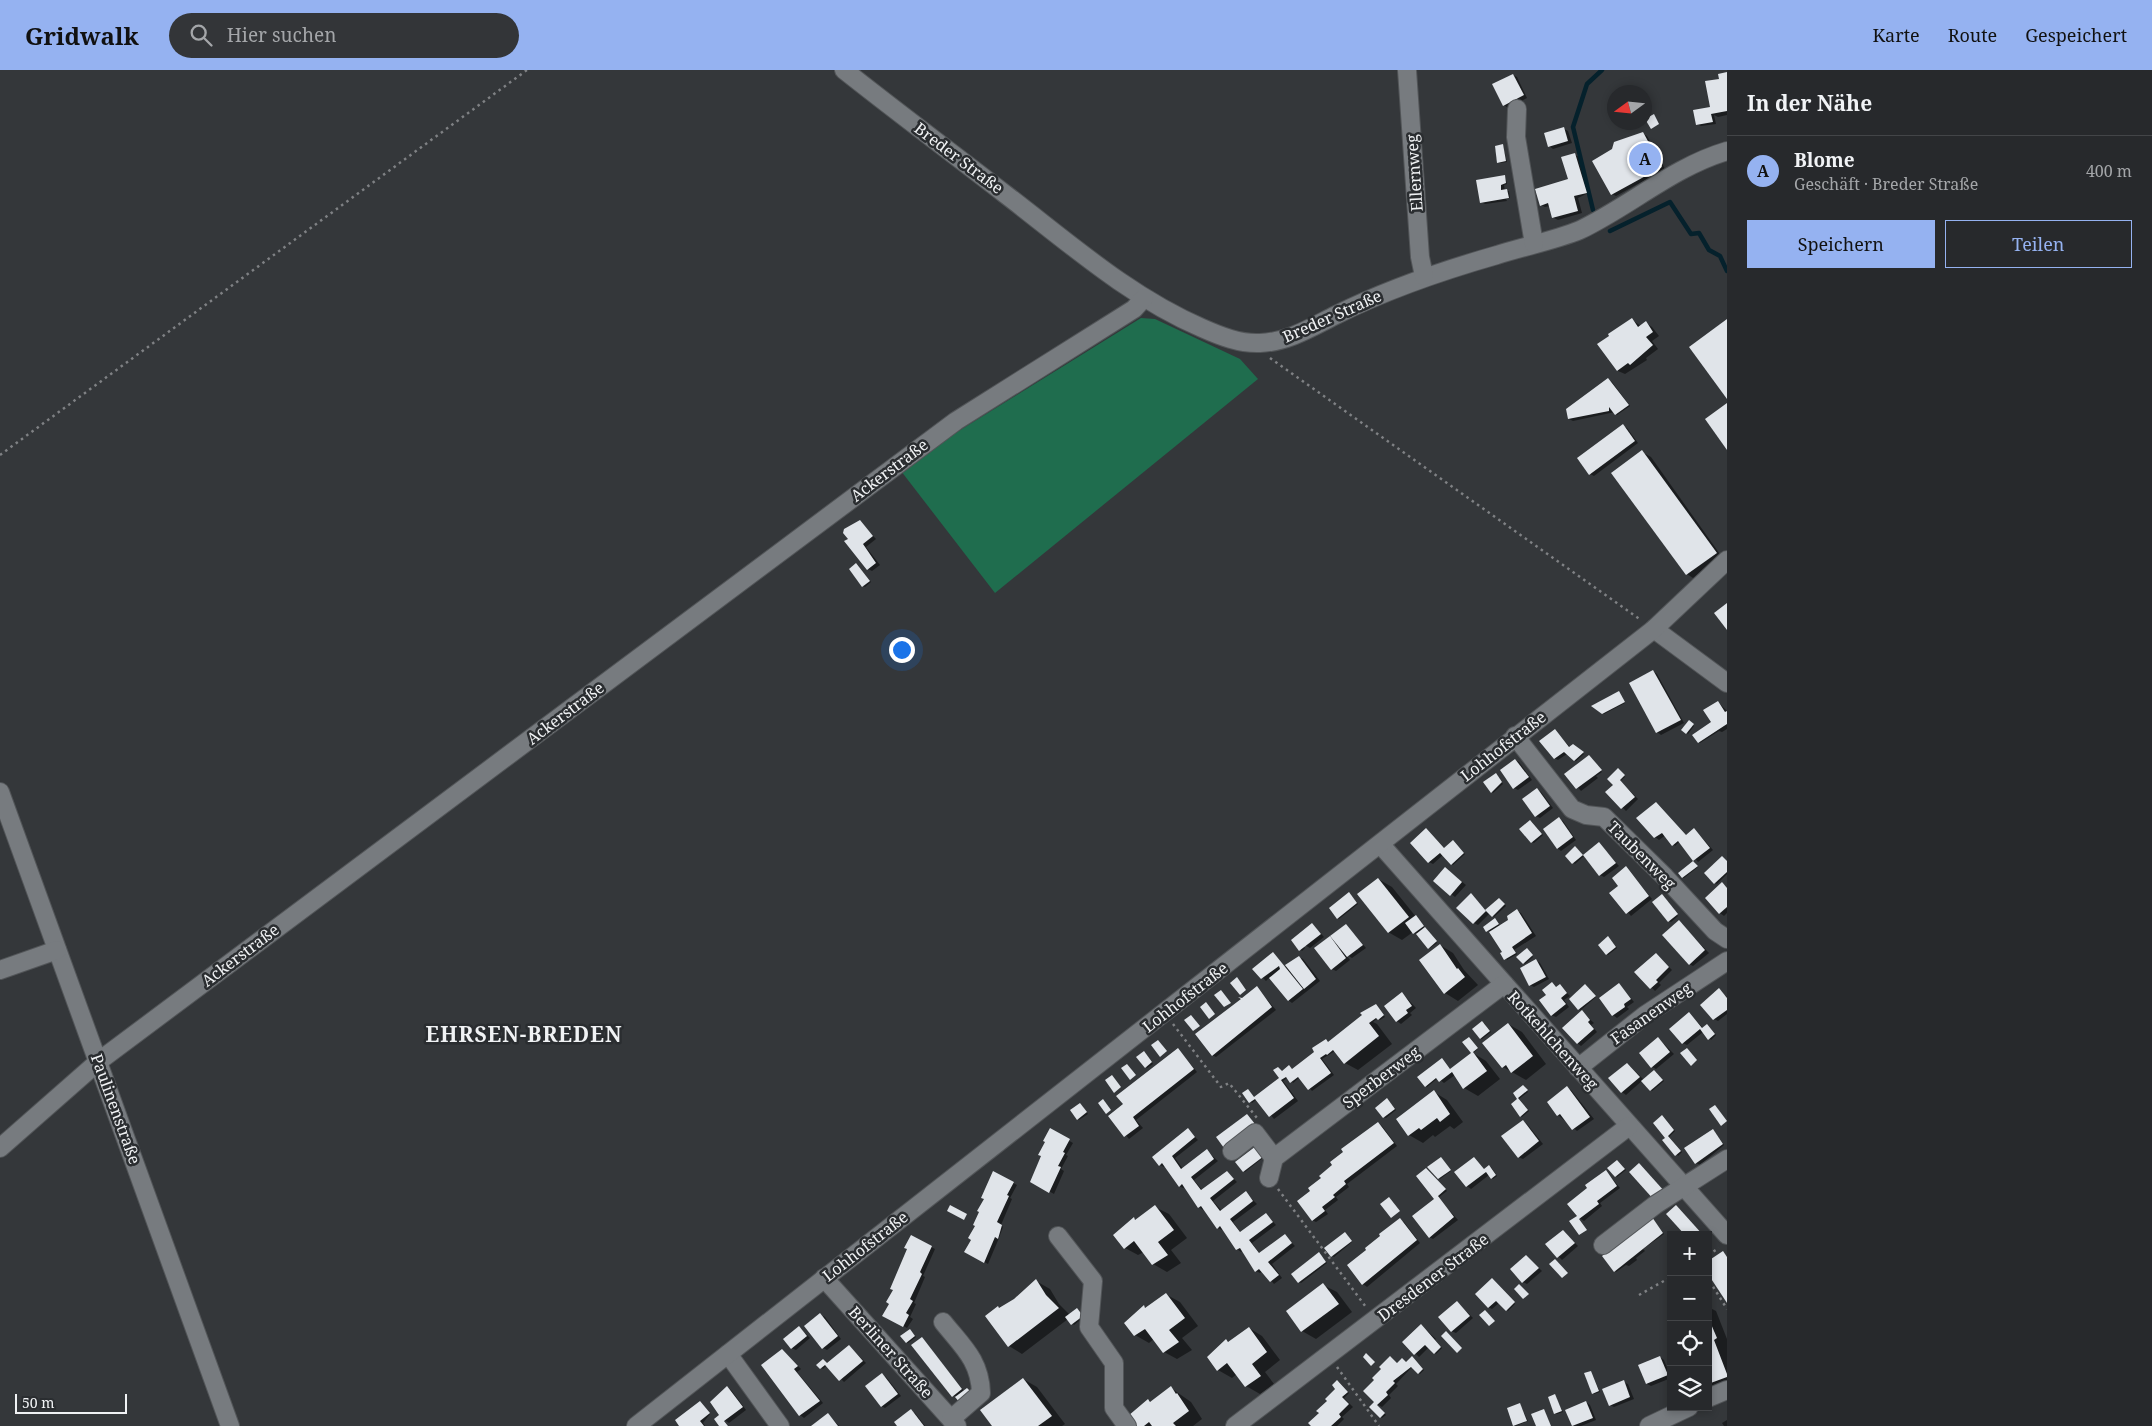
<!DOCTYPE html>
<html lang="de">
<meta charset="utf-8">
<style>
body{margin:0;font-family:"Noto Serif",serif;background:#333538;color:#f1f3f6}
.controls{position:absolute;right:15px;bottom:15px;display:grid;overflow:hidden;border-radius:0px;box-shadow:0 2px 8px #0003}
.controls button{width:45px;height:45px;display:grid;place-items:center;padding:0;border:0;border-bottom:1px solid #434548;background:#27292c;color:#f1f3f6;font:25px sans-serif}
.compass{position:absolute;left:1607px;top:15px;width:45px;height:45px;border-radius:50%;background:#27292c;box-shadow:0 2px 8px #0003;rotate:255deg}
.scale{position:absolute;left:15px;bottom:12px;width:112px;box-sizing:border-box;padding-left:5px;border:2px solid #f0f2f4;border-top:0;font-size:14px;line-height:18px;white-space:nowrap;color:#f0f2f4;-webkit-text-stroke:4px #2a2d30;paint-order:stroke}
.you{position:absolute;left:901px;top:579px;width:18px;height:18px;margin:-12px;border:4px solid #fff;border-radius:50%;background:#1a73e8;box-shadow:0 0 0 8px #1a73e833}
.badge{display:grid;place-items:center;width:32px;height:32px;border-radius:50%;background:#95b2f1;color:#111;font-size:16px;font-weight:700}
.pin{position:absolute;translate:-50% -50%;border:2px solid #fff;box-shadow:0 1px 5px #0006}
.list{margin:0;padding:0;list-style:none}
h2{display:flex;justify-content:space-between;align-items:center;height:65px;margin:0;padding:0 20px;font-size:21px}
h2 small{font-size:16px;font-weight:400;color:#a4a6a9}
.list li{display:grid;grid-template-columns:32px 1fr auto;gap:15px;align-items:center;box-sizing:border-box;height:70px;padding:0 20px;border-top:1px solid #434548}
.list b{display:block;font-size:19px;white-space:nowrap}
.list p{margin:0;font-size:16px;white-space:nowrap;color:#a4a6a9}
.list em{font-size:16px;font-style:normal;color:#a4a6a9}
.actions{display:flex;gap:10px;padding:15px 20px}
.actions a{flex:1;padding:11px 0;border:1px solid #95b2f1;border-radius:0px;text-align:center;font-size:18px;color:#95b2f1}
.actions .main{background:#95b2f1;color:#111}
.icon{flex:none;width:28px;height:28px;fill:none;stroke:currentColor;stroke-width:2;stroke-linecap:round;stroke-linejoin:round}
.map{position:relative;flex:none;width:1727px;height:1356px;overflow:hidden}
header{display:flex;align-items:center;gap:30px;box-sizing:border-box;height:70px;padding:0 25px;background:#95b2f1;color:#111}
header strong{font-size:24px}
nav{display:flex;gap:28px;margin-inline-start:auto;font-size:18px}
.search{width:350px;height:45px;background:#333538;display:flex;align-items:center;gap:12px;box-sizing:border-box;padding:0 18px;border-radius:28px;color:#a4a6a9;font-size:19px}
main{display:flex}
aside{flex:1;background:#27292c}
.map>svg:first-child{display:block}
.green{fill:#1f6d4e}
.shadow{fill:#0007}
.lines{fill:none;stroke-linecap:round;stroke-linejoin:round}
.stream{stroke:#05212c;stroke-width:4.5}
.building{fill:#e0e4e9}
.minor-casing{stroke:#525558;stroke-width:20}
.path{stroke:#7f8184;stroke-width:2.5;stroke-dasharray:2.5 4;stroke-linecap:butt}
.minor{stroke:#777b7f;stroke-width:18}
.labels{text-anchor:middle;stroke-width:5;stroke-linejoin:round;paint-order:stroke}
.street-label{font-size:16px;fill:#f0f2f4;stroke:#2a2d30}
.district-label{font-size:21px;font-weight:bold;letter-spacing:1px;fill:#f0f2f4;stroke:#2a2d30}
</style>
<header>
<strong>Gridwalk</strong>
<div class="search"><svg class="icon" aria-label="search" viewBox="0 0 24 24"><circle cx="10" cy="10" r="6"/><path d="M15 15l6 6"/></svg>Hier suchen</div>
<nav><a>Karte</a><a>Route</a><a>Gespeichert</a></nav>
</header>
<main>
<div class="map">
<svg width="1727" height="1356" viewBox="0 0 1727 1356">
<rect width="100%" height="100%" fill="#34373a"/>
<polygon class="green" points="1141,248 1155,249 1240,289 1258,309 995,523 901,401 949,367"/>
<g class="shadow">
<polygon points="1727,4 1727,45 1718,47 1714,45 1716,54 1701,56 1697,54 1711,38 1720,10"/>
<polygon points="1513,5 1517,7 1527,28 1508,38 1504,35"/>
<polygon points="1564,59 1568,61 1572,73 1553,79 1549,76"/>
<polygon points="1642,63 1647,66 1665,99 1616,126 1612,124"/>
<polygon points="1503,76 1507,92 1500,93 1498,92"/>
<polygon points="1575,85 1579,87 1588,116 1586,117 1588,123 1578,128 1582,143 1558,150 1554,148 1550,136 1545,137 1541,135 1569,110"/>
<polygon points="1505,106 1507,114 1504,115 1505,121 1509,121 1510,128 1506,129 1507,131 1485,134 1481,132"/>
<polygon points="1632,250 1641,256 1646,253 1652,257 1659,266 1652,271 1658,279 1646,288 1647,290 1625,304 1618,301 1599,275"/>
<polygon points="1608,310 1612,312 1630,336 1617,345 1615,342 1573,351 1569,349"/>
<polygon points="1623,356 1627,358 1638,373 1594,406 1590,404"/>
<polygon points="1642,382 1651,387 1722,487 1693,508 1687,504"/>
<polygon points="860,452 876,469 866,477 880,495 872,501 868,499 850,469"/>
<polygon points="857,494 871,512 865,517 863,516"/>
<polygon points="1653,601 1657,604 1684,653 1661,665 1657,662 1631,613"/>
<polygon points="1619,622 1625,633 1604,644 1603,643"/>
<polygon points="1718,632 1727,641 1727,659 1722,662 1719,661 1700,673 1699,672 1711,653"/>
<polygon points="1689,652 1694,656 1688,664 1683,660"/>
<polygon points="1555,661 1571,678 1573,676 1584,684 1576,691 1567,684 1558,690 1554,688"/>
<polygon points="1589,686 1602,702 1596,706 1598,708 1581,721 1566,704"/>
<polygon points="1515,690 1519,692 1532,710 1518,720 1514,718"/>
<polygon points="1620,701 1625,707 1620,711 1638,729 1626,741 1607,722 1615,715"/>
<polygon points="1497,705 1503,714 1493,723 1492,722"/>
<polygon points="1537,719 1541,722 1553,738 1540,748 1536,746"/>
<polygon points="1656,734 1686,766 1695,760 1713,780 1698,792 1680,771 1675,776 1666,765 1659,770 1655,767 1648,758"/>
<polygon points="1559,749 1563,751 1576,770 1561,781 1557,778"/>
<polygon points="1532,752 1543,765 1534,773 1532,772"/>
<polygon points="1426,760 1445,779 1454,773 1465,784 1453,795 1443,785 1433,794 1429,792"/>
<polygon points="1599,774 1619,796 1604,807 1600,805"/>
<polygon points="1577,779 1584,786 1575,794 1566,786"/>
<polygon points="1694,792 1698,797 1684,808 1682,807 1679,803"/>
<polygon points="1727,792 1727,804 1717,814 1715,813"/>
<polygon points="1445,798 1466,815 1455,827 1434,811"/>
<polygon points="1634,807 1652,829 1631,846 1611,823"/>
<polygon points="1378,809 1392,817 1437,873 1430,878 1417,863 1416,864 1413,862 1402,870 1388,862"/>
<polygon points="1722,814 1727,818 1727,843 1724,846 1720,843"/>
<polygon points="1350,824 1358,834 1339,849 1338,848"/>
<polygon points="1471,825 1486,841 1501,830 1506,836 1494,847 1490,843 1478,855 1474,853"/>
<polygon points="1663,827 1678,846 1671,852 1669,851"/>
<polygon points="1517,841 1521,843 1536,866 1514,880 1517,884 1507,890 1490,861 1487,861 1484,858 1497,851 1500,856 1510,851"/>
<polygon points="1679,852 1709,883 1693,896 1689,894"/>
<polygon points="1313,855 1324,867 1310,878 1301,873 1305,878 1302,881 1292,871 1296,868 1302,871 1298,866"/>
<polygon points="1346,855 1366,878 1352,888 1345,884 1350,890 1336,901 1332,899 1330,868 1337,872"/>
<polygon points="1610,869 1617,878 1608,885 1607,884"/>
<polygon points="1440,875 1453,883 1464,900 1478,915 1458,931 1445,923"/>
<polygon points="1528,881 1533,887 1525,894 1524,893"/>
<polygon points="1273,884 1285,897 1299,887 1303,889 1320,911 1292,933 1288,930 1270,907 1266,911 1254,899"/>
<polygon points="1656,884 1672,900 1659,913 1661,915 1655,921 1636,902"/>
<polygon points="1536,890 1540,893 1549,909 1534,917 1530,915"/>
<polygon points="1619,914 1634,932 1627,937 1629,939 1617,948 1613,945"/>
<polygon points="1560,916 1570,926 1564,930 1569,937 1556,947 1551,945 1557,918"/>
<polygon points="1587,917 1596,927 1581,940 1579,939"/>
<polygon points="1257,918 1276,940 1216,987 1212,985"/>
<polygon points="1719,920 1727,927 1727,944 1718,951 1714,949"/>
<polygon points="1402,923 1416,938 1410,943 1412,945 1401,954 1397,951 1386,936"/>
<polygon points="1377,937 1385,947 1380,950 1378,948 1373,952 1377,954 1392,974 1358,1000 1345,993 1335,981 1322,989 1334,1005 1312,1021 1300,1007 1293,1013 1288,1007 1283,1011 1298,1031 1274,1049 1257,1029 1252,1033 1243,1024 1254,1028 1281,1008 1282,1002 1290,997 1293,1000"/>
<polygon points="1582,942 1594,953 1591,955 1597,962 1581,976 1577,973"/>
<polygon points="1689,943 1703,958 1708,956 1716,965 1711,970 1703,962 1687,975 1683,973 1670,959"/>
<polygon points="1484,953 1491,962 1482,969 1480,968"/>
<polygon points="1508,954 1522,962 1546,994 1526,1010 1503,997"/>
<polygon points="1658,968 1674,984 1656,999 1652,997"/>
<polygon points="1469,969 1478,979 1473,983 1486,991 1500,1009 1478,1026 1464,1018 1455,1005 1444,1013 1438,1008 1427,1017 1426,1016 1442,990 1451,1000 1473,984"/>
<polygon points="1178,979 1197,1002 1136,1050 1143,1058 1129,1069 1110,1046 1125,1034"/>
<polygon points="1146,984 1153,994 1147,998 1146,997"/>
<polygon points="1628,994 1644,1010 1656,1002 1664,1011 1652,1021 1643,1010 1626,1025 1622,1022"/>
<polygon points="1525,1017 1528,1022 1519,1029 1518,1028"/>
<polygon points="1567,1018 1571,1020 1594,1049 1577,1061 1558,1045"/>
<polygon points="1434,1022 1447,1030 1463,1052 1454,1059 1450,1056 1435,1067 1433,1065 1423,1073 1409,1065"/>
<polygon points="1519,1029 1529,1041 1522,1047 1521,1046"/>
<polygon points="1389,1031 1396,1040 1386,1048 1384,1047"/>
<polygon points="1081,1035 1088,1044 1079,1050 1078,1049"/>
<polygon points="1664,1048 1675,1061 1669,1067 1682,1082 1678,1086 1667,1068"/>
<polygon points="1523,1051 1527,1054 1543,1074 1523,1089 1518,1087"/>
<polygon points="1378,1053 1382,1056 1397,1076 1347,1114 1349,1117 1336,1127 1338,1130 1325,1140 1328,1144 1316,1152 1312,1150 1312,1121"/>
<polygon points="1050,1060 1073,1073 1066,1085 1068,1086 1061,1099 1064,1101 1054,1124 1031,1111 1038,1099 1036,1098 1042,1086"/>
<polygon points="1188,1060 1198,1070 1175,1088 1183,1099 1207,1081 1218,1091 1194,1110 1203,1121 1227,1102 1237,1112 1213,1131 1222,1141 1246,1123 1257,1134 1233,1152 1241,1163 1266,1144 1276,1155 1252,1173 1260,1184 1285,1166 1295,1176 1272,1194 1282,1208 1274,1214 1263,1201 1260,1203 1256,1201 1243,1180 1241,1182 1237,1179 1223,1159 1222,1160 1218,1158 1204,1138 1203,1140 1199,1137 1185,1117 1183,1118 1179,1116 1166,1096 1164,1097 1160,1095"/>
<polygon points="1714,1061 1724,1075 1700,1095 1696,1093"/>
<polygon points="1256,1077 1264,1087 1245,1102 1244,1101"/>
<polygon points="1474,1088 1485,1100 1491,1097 1497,1106 1493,1109 1489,1105 1471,1119 1467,1116"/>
<polygon points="1442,1089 1451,1101 1440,1109 1439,1108"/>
<polygon points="1619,1092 1626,1100 1617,1107 1616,1106"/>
<polygon points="1426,1099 1447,1121 1438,1128 1458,1150 1433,1169 1429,1167 1436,1129"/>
<polygon points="1606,1101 1620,1118 1600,1133 1602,1136 1584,1151 1578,1147 1589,1118"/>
<polygon points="994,1103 1017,1115 1010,1128 1012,1129 1001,1155 1003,1157 999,1168 988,1194 966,1182 972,1169"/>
<polygon points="1155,1137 1169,1144 1187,1168 1171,1180 1181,1193 1167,1202 1153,1194 1144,1182 1138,1185 1125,1178 1134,1149 1136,1151"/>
<polygon points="1653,1149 1664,1164 1643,1179 1645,1181 1636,1188 1637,1190 1629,1196 1626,1195 1616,1202 1615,1201"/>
<polygon points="1400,1150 1404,1152 1420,1173 1367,1217 1363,1214 1349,1195"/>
<polygon points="1563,1161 1578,1176 1562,1190 1547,1175"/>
<polygon points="1347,1165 1352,1172 1334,1187 1332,1186 1326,1179"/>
<polygon points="912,1167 935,1179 923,1206 925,1207 914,1233 916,1234 910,1247 913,1249 907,1258 884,1245 890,1233"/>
<polygon points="1319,1184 1327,1193 1301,1213 1299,1212 1293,1204"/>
<polygon points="1526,1186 1542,1201 1527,1214 1523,1212"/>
<polygon points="1492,1209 1515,1234 1508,1241 1499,1233 1492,1239 1488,1237"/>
<polygon points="1036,1211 1050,1219 1059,1234 1070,1245 1077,1239 1084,1247 1074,1255 1068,1249 1022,1284 1009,1276 998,1237 1000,1239 1014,1230"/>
<polygon points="1323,1215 1337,1222 1352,1242 1316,1269 1302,1261 1287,1242"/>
<polygon points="1167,1225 1180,1232 1198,1256 1182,1268 1192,1280 1177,1289 1164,1282 1154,1269 1149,1273 1135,1265 1125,1253 1144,1237 1147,1239"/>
<polygon points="1457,1232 1473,1248 1456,1263 1451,1261"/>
<polygon points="1708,1237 1716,1241 1727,1269 1727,1319 1720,1322 1708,1315"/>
<polygon points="821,1245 825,1247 841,1269 827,1280 823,1278"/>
<polygon points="1422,1256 1436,1269 1435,1270 1442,1278 1436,1284 1429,1277 1419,1287 1404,1272"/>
<polygon points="799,1257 810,1268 796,1280 791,1278"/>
<polygon points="1249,1258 1262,1266 1280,1290 1265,1302 1274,1314 1260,1324 1246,1316 1237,1304 1232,1308 1218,1300 1227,1271 1229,1272"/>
<polygon points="911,1262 916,1267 908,1273 906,1272"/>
<polygon points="923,1270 964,1321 961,1332 956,1326 953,1326"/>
<polygon points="850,1277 866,1293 844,1312 827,1295 823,1299 818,1295 828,1295"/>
<polygon points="782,1280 801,1299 797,1302 823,1333 804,1348 800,1345 763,1295"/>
<polygon points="1660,1287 1664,1290 1671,1308 1651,1316 1647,1314 1640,1295"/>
<polygon points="1391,1288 1398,1294 1402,1289 1406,1293 1412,1288 1424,1300 1420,1304 1412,1297 1396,1314 1398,1316 1389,1325 1391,1328 1382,1337 1375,1333 1386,1345 1382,1348 1370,1337 1376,1332 1365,1321 1376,1310 1374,1308 1383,1299 1381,1297"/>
<polygon points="1591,1302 1600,1322 1594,1324 1593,1323"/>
<polygon points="882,1304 886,1307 901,1326 885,1338 881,1336"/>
<polygon points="1023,1309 1037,1317 1065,1354 1062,1356 993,1356"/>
<polygon points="1339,1312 1349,1323 1344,1328 1353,1337 1342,1347 1344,1349 1337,1356 1312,1356"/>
<polygon points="1623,1312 1628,1314 1634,1329 1614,1337 1610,1335"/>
<polygon points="727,1317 731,1320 746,1340 729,1353 723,1349 728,1356 721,1356 721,1345"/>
<polygon points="1171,1318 1191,1332 1202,1349 1193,1356 1138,1356 1149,1330 1151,1332"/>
<polygon points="1555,1326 1563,1342 1557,1344 1555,1343"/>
<polygon points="700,1332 710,1344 703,1353 705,1356 681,1356"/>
<polygon points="1586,1332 1590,1335 1596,1350 1581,1356 1574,1356"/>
<polygon points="1520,1334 1528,1351 1516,1356 1514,1355"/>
<polygon points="911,1341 915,1343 925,1356 899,1356"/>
<polygon points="828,1344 839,1356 813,1356"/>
<polygon points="1727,1350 1727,1356 1724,1356 1722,1353"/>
</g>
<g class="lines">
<g class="stream">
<polyline points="1593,140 1573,57 1587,14 1602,0"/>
<polyline points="1610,161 1670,132 1691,164 1699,163 1709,180 1720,186 1727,201"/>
</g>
</g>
<g class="building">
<polygon points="1727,2 1727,41 1711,44 1713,52 1696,55 1693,40 1710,37 1705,11 1719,9 1718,4"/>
<polygon points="1513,4 1524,25 1503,36 1492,14"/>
<polygon points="1654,44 1659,54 1651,59 1645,49"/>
<polygon points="1564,57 1568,71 1548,77 1544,63"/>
<polygon points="1643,62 1662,97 1611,125 1592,91 1612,79 1614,72"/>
<polygon points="1503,74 1506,91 1497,93 1495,76"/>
<polygon points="1575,83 1587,123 1574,126 1578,141 1552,148 1548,133 1540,136 1535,119 1568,109 1561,87"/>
<polygon points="1505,105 1506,113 1501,115 1501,120 1507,119 1509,128 1480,133 1476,110"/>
<polygon points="1632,248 1638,257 1646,251 1653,262 1646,267 1653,275 1630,295 1628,293 1617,301 1597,274 1609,266 1608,264"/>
<polygon points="1727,249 1727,329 1689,277"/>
<polygon points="1608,308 1629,335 1615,345 1609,337 1609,341 1568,349 1566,339"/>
<polygon points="1727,333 1727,380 1705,349"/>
<polygon points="1623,354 1635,371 1589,405 1577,388"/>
<polygon points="1642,380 1717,483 1686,505 1611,403"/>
<polygon points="860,450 873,466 863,474 876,493 867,500 844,471 848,469 843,463 844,459"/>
<polygon points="856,493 870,511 862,517 849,499"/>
<polygon points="1727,533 1727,560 1714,543"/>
<polygon points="1653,600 1681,650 1656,663 1629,613"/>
<polygon points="1619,621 1625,632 1602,644 1591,636"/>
<polygon points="1718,631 1725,642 1727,641 1727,654 1698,673 1692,665 1711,652 1703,640"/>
<polygon points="1689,650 1694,654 1686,664 1681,660"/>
<polygon points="1555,659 1569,677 1573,674 1584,682 1574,691 1564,682 1554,689 1539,671"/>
<polygon points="1589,685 1602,700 1576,719 1564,704"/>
<polygon points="1515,689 1529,707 1513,719 1500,700"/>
<polygon points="1618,698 1625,705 1620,710 1635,727 1621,739 1605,722 1613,715 1607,709"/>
<polygon points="1496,703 1502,712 1491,723 1483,712"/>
<polygon points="1537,718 1550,736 1535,747 1522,729"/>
<polygon points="1656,732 1686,765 1694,758 1710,778 1693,791 1698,796 1682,808 1678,803 1693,791 1678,771 1672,776 1662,763 1654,768 1636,748"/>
<polygon points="1559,747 1573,767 1557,779 1543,759"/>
<polygon points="1530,750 1542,764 1531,773 1519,759"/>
<polygon points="1426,758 1444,778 1453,770 1464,783 1451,795 1440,783 1428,793 1410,773"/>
<polygon points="1599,772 1616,793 1599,806 1583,785"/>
<polygon points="1575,776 1583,785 1572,794 1565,786"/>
<polygon points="1722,786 1727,791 1727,802 1714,814 1704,803"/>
<polygon points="1626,796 1649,826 1626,844 1609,823 1618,816 1612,808"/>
<polygon points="1445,797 1462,812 1450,826 1433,811"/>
<polygon points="1378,808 1409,847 1388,863 1357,824"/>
<polygon points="1722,812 1727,818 1727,837 1719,844 1705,828"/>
<polygon points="1349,822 1357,833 1337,849 1329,838"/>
<polygon points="1471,823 1486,841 1473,854 1456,838"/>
<polygon points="1662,824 1678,844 1668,852 1652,832"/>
<polygon points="1499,828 1505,834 1492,847 1485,840"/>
<polygon points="1517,839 1532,863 1512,877 1516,883 1504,890 1500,883 1502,882 1489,862 1508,850 1507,846"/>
<polygon points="1416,845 1424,856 1413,864 1405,853"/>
<polygon points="1495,848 1499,854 1486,862 1483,857"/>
<polygon points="1679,850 1705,880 1689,895 1662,865"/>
<polygon points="1312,853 1321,864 1299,881 1291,870"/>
<polygon points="1346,854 1363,875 1347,887 1330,866"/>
<polygon points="1425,857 1437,871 1428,879 1416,864"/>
<polygon points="1330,866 1346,888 1331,900 1314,878"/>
<polygon points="1608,866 1616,877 1606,885 1598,875"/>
<polygon points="1440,874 1457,899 1458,898 1465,907 1444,924 1419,890"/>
<polygon points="1527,878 1533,885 1523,894 1516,887"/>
<polygon points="1273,882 1303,919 1288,931 1269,908 1280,899 1279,896 1261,909 1252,899"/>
<polygon points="1656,883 1669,897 1656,910 1658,912 1650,919 1634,902"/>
<polygon points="1299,886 1316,909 1304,919 1285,895"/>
<polygon points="1536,889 1546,907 1529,916 1520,898"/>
<polygon points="1237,907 1246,920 1240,925 1230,913"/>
<polygon points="1552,912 1556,917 1560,914 1567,923 1561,928 1566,934 1551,946 1539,930 1546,925 1542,920"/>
<polygon points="1619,913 1631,929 1624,934 1625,937 1612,946 1599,928"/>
<polygon points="1585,914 1596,926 1578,940 1569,929"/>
<polygon points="1257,916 1272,937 1212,986 1195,964 1241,929 1238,927 1242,928"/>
<polygon points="1719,918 1727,928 1727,940 1713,950 1700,935"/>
<polygon points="1221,920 1231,933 1224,937 1214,925"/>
<polygon points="1402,922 1412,936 1406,940 1408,943 1396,952 1384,936"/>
<polygon points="1206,932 1215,944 1209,949 1200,937"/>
<polygon points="1376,934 1384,945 1378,950 1376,948 1369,953 1379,966 1344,994 1333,980 1327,985 1326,984 1320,988 1331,1003 1308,1020 1298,1007 1290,1013 1286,1007 1281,1010 1294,1028 1269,1047 1255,1029 1249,1033 1242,1023 1248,1019 1254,1027 1279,1008 1273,1000 1278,997 1282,1001 1289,995 1292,999 1314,982 1312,978 1326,969 1328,972 1362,945 1360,943"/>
<polygon points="1582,940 1590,950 1588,952 1594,959 1577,974 1562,958"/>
<polygon points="1689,942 1702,958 1707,954 1715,964 1708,970 1700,959 1682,974 1669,959"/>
<polygon points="1191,945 1200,956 1193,961 1184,950"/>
<polygon points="1482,951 1490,961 1480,969 1472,959"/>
<polygon points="1508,953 1533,986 1511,1003 1506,995 1502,998 1482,973"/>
<polygon points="1469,967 1478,978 1473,982 1487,1001 1463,1019 1452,1002 1439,1012 1436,1008 1425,1017 1417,1007 1442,988 1450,999 1471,983 1462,972"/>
<polygon points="1658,967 1670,982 1651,998 1639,983"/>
<polygon points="1158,970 1167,981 1160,987 1151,975"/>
<polygon points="1178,978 1194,999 1133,1047 1139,1056 1124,1067 1108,1046 1123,1034 1116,1026"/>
<polygon points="1687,978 1697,990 1691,996 1680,983"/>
<polygon points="1144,981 1152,992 1145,998 1136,987"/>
<polygon points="1627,993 1640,1007 1621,1023 1608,1008"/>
<polygon points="1127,994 1136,1005 1130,1010 1121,998"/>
<polygon points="1654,1000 1663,1010 1650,1021 1641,1011"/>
<polygon points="1112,1005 1121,1017 1114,1023 1105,1010"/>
<polygon points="1523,1015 1528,1020 1518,1028 1528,1040 1520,1047 1511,1034 1517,1029 1513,1023"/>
<polygon points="1567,1016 1590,1047 1572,1060 1560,1044 1557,1046 1547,1032"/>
<polygon points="1434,1020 1450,1044 1440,1052 1437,1048 1421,1060 1419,1058 1408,1066 1396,1049"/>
<polygon points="1387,1028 1395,1039 1383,1048 1375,1038"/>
<polygon points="1103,1029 1111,1040 1106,1044 1098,1033"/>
<polygon points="1080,1033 1087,1042 1077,1050 1070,1040"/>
<polygon points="1715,1035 1727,1051 1721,1056 1709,1039"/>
<polygon points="1247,1044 1255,1054 1224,1078 1216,1067"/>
<polygon points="1662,1045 1674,1060 1668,1066 1681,1081 1675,1086 1662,1070 1665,1068 1653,1053"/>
<polygon points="1523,1050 1539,1071 1518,1088 1501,1066"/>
<polygon points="1378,1052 1394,1073 1344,1111 1346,1114 1333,1125 1335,1127 1322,1137 1325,1141 1312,1151 1297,1131 1310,1121 1308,1118 1321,1108 1319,1106 1332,1095 1330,1092 1343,1082 1341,1079"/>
<polygon points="1050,1058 1070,1069 1063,1082 1065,1083 1058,1096 1061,1097 1049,1123 1030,1112 1041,1086 1038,1085 1045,1072 1043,1071"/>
<polygon points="1188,1058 1195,1067 1172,1086 1181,1099 1207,1079 1214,1089 1191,1107 1201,1120 1227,1101 1234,1109 1210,1128 1220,1141 1246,1121 1253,1131 1230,1149 1240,1162 1266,1143 1273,1152 1249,1170 1259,1183 1285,1164 1292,1173 1268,1192 1279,1205 1270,1212 1259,1199 1255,1202 1240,1178 1236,1180 1220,1156 1217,1159 1201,1136 1198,1138 1182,1114 1179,1117 1162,1093 1159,1096 1152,1087"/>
<polygon points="1713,1059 1723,1074 1695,1094 1684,1078"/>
<polygon points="1256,1076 1264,1086 1243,1102 1235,1092"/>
<polygon points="1441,1087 1451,1100 1438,1109 1427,1097"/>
<polygon points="1474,1087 1484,1099 1489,1095 1496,1105 1491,1109 1486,1102 1466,1117 1454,1102"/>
<polygon points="1617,1090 1625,1099 1615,1107 1607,1098"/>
<polygon points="1639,1093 1665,1122 1655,1131 1629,1102"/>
<polygon points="1426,1098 1446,1119 1438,1126 1454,1147 1429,1168 1412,1146 1434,1129 1416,1106"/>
<polygon points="1606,1100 1617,1116 1597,1131 1599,1134 1579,1149 1587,1160 1579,1165 1569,1151 1577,1146 1567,1134 1587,1118 1585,1115"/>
<polygon points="993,1101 1014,1112 1007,1125 1009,1126 997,1152 1002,1155 998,1169 995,1167 984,1193 964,1182 971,1170 968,1168 975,1156 973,1155 979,1142 977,1141 984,1129 981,1128"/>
<polygon points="1389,1127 1400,1141 1391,1148 1380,1134"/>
<polygon points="950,1135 967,1144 964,1150 947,1141"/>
<polygon points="1155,1135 1174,1160 1158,1172 1168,1185 1152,1195 1134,1171 1124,1179 1113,1165 1134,1147 1135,1150"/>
<polygon points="1676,1135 1703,1165 1685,1165 1666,1144"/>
<polygon points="1652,1147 1663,1163 1614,1202 1602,1186"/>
<polygon points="1400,1148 1417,1170 1362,1215 1347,1195 1366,1180 1365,1178 1380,1166 1379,1164"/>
<polygon points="1563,1160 1575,1173 1557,1188 1545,1174"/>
<polygon points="1345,1162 1352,1171 1331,1187 1324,1178"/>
<polygon points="911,1165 932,1176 920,1202 922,1204 910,1229 913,1231 906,1243 909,1245 903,1257 882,1246 889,1234 886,1232 893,1220 890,1219 907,1179 904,1178"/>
<polygon points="1723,1181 1727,1187 1727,1233 1708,1204 1708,1191"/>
<polygon points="1319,1182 1326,1192 1298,1213 1291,1204"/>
<polygon points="1526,1185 1539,1198 1522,1213 1510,1199"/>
<polygon points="1555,1189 1568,1203 1562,1208 1549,1194"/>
<polygon points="1492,1208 1515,1232 1506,1241 1496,1231 1488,1238 1475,1224"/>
<polygon points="1036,1209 1046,1225 1059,1238 1008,1277 985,1246 998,1236 999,1238 1014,1229"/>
<polygon points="1323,1213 1339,1234 1301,1262 1286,1241"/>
<polygon points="1519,1214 1529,1224 1523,1229 1514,1219"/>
<polygon points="1166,1223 1185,1248 1169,1260 1179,1272 1163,1283 1145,1259 1134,1266 1124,1253 1144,1235 1145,1238"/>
<polygon points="1457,1231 1470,1246 1451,1262 1438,1247"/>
<polygon points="1077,1238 1083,1246 1071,1255 1065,1247"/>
<polygon points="1485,1240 1495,1251 1489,1256 1479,1245"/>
<polygon points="820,1243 838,1266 822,1279 804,1256"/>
<polygon points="1708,1247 1717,1268 1714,1270 1727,1304 1727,1307 1708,1314"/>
<polygon points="1421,1254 1441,1277 1434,1284 1425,1275 1414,1285 1402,1272"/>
<polygon points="799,1256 807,1266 791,1279 783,1269"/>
<polygon points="1249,1257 1267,1282 1252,1294 1261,1306 1245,1317 1227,1293 1217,1301 1207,1287 1226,1269 1228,1272"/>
<polygon points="910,1259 915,1266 906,1273 900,1266"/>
<polygon points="1446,1261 1462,1278 1457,1283 1441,1266"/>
<polygon points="922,1267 962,1319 952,1327 911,1275"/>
<polygon points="849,1275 863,1291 839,1311 825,1295 820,1299 816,1295 823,1289 827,1293"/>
<polygon points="782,1279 798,1296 794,1299 820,1331 799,1346 761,1295"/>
<polygon points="1366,1283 1375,1292 1371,1296 1363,1287"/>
<polygon points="1390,1286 1397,1293 1402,1288 1406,1292 1412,1286 1423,1299 1418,1304 1411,1297 1393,1311 1395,1313 1386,1322 1388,1325 1377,1335 1385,1343 1380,1348 1369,1337 1374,1332 1363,1321 1374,1310 1372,1308 1381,1299 1379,1297"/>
<polygon points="1660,1286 1668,1305 1646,1314 1638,1295"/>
<polygon points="1591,1301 1599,1321 1592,1324 1584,1303"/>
<polygon points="882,1303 898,1324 881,1337 865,1316"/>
<polygon points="1023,1308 1052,1346 1038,1356 992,1356 980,1340"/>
<polygon points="1337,1310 1348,1322 1342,1327 1349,1334 1339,1344 1341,1347 1331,1356 1311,1356 1308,1353 1319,1343 1316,1341 1327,1331 1325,1329 1335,1319 1332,1315"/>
<polygon points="1624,1310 1630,1327 1609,1336 1602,1319"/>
<polygon points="727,1316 743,1337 724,1351 728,1356 719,1356 714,1349 719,1345 710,1332"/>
<polygon points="1171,1316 1176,1324 1177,1323 1189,1341 1173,1353 1176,1356 1152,1356 1149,1352 1144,1356 1136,1356 1128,1346 1148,1329 1150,1332"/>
<polygon points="967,1318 972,1323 960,1333 955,1327"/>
<polygon points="1555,1324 1562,1341 1554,1344 1548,1327"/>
<polygon points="700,1331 710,1343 700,1351 704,1356 679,1356 675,1350"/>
<polygon points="1586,1331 1593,1348 1572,1356 1565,1340"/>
<polygon points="1520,1333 1527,1351 1513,1356 1507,1338"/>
<polygon points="911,1339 924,1356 897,1356 894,1352"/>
<polygon points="1544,1339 1551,1356 1536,1356 1531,1344"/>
<polygon points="828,1343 838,1356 811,1356"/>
</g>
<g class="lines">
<defs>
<g id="minor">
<path d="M844,0C897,42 952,83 1005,124C1068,172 1128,226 1202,258C1220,266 1240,274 1260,273C1288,272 1312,257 1336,245C1388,219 1441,201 1497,185C1522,177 1556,170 1580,160C1630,136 1673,97 1727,81"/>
<polyline points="1407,0 1420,187 1424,206"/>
<polyline points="1517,39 1516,67 1534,174"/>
<polyline points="1654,559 1727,613"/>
<polyline points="1515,666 1572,739 1586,745 1604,747 1665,807 1715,861 1727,869"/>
<polyline points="0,722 230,1356"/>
<polyline points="1381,775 1727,1165"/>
<polyline points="0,900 57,880"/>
<polyline points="1578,998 1645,945 1727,891"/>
<polyline points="0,1078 99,991 956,351 1134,239 1144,228"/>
<polyline points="1232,1081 1255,1063 1274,1088"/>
<polyline points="1269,1108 1274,1088 1504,914"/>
<polyline points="1058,1166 1093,1211 1089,1257 1114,1293 1114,1338 1127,1356"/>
<polyline points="1603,1175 1655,1135 1727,1089"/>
<polyline points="824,1208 957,1356"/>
<path d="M943,1252C962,1276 980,1290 981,1323L951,1349"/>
<polyline points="728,1284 780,1356"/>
<polyline points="1708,1328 1727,1320"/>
<polyline points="636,1356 1654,559 1727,490"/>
<polyline points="1235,1356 1629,1056"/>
<polyline points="1649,1356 1689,1337"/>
</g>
</defs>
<use href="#minor" class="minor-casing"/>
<g class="path">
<polyline points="1270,288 1641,550"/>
<polyline points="0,385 527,0"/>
<polyline points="1173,954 1221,1017 1229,1013 1257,1048"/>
<polyline points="1278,1119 1366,1237"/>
<polyline points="1708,1185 1719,1178"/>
<polyline points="1708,1217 1712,1215 1727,1239"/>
<polyline points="1639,1225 1671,1207"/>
<polyline points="1337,1297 1379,1356"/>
</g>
<use href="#minor" class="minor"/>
</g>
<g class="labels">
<g class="street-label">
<text transform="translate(959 88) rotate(37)" y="6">Breder Straße</text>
<text transform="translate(1414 103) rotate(-94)" y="6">Ellernweg</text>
<text transform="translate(1332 246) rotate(-24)" y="6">Breder Straße</text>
<text transform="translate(889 400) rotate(-37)" y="6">Ackerstraße</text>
<text transform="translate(565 643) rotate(-37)" y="6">Ackerstraße</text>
<text transform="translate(1503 676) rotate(-38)" y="6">Lohhofstraße</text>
<text transform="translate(1642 785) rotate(45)" y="6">Taubenweg</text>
<text transform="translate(240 885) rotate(-37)" y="6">Ackerstraße</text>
<text transform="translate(1185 927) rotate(-38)" y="6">Lohhofstraße</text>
<text transform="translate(1651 943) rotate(-35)" y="6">Fasanenweg</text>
<text transform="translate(1553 970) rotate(48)" y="6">Rotkehlchenweg</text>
<text transform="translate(1381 1007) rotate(-37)" y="6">Sperberweg</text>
<text transform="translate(116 1039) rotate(70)" y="6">Paulinenstraße</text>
<text transform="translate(865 1176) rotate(-38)" y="6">Lohhofstraße</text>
<text transform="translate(1433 1207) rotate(-37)" y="6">Dresdener Straße</text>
<text transform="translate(891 1282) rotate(48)" y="6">Berliner Straße</text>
</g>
<g class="district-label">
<text x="524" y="972">EHRSEN-BREDEN</text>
</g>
</g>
</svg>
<div class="controls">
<button>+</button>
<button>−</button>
<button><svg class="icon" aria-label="locate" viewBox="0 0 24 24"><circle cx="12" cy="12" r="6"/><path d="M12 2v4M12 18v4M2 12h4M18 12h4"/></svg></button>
<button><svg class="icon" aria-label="layers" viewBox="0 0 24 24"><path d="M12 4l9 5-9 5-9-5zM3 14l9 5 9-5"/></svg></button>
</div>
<svg class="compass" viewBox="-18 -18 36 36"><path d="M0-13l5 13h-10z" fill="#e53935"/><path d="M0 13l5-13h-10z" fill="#a4a6a9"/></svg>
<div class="scale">50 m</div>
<div class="you"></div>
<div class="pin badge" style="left:1645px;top:89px">A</div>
</div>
<aside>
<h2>In der Nähe<small></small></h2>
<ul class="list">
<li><span class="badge">A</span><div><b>Blome</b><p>Geschäft · Breder Straße</p></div><em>400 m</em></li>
</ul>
<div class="actions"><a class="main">Speichern</a><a>Teilen</a></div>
</aside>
</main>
